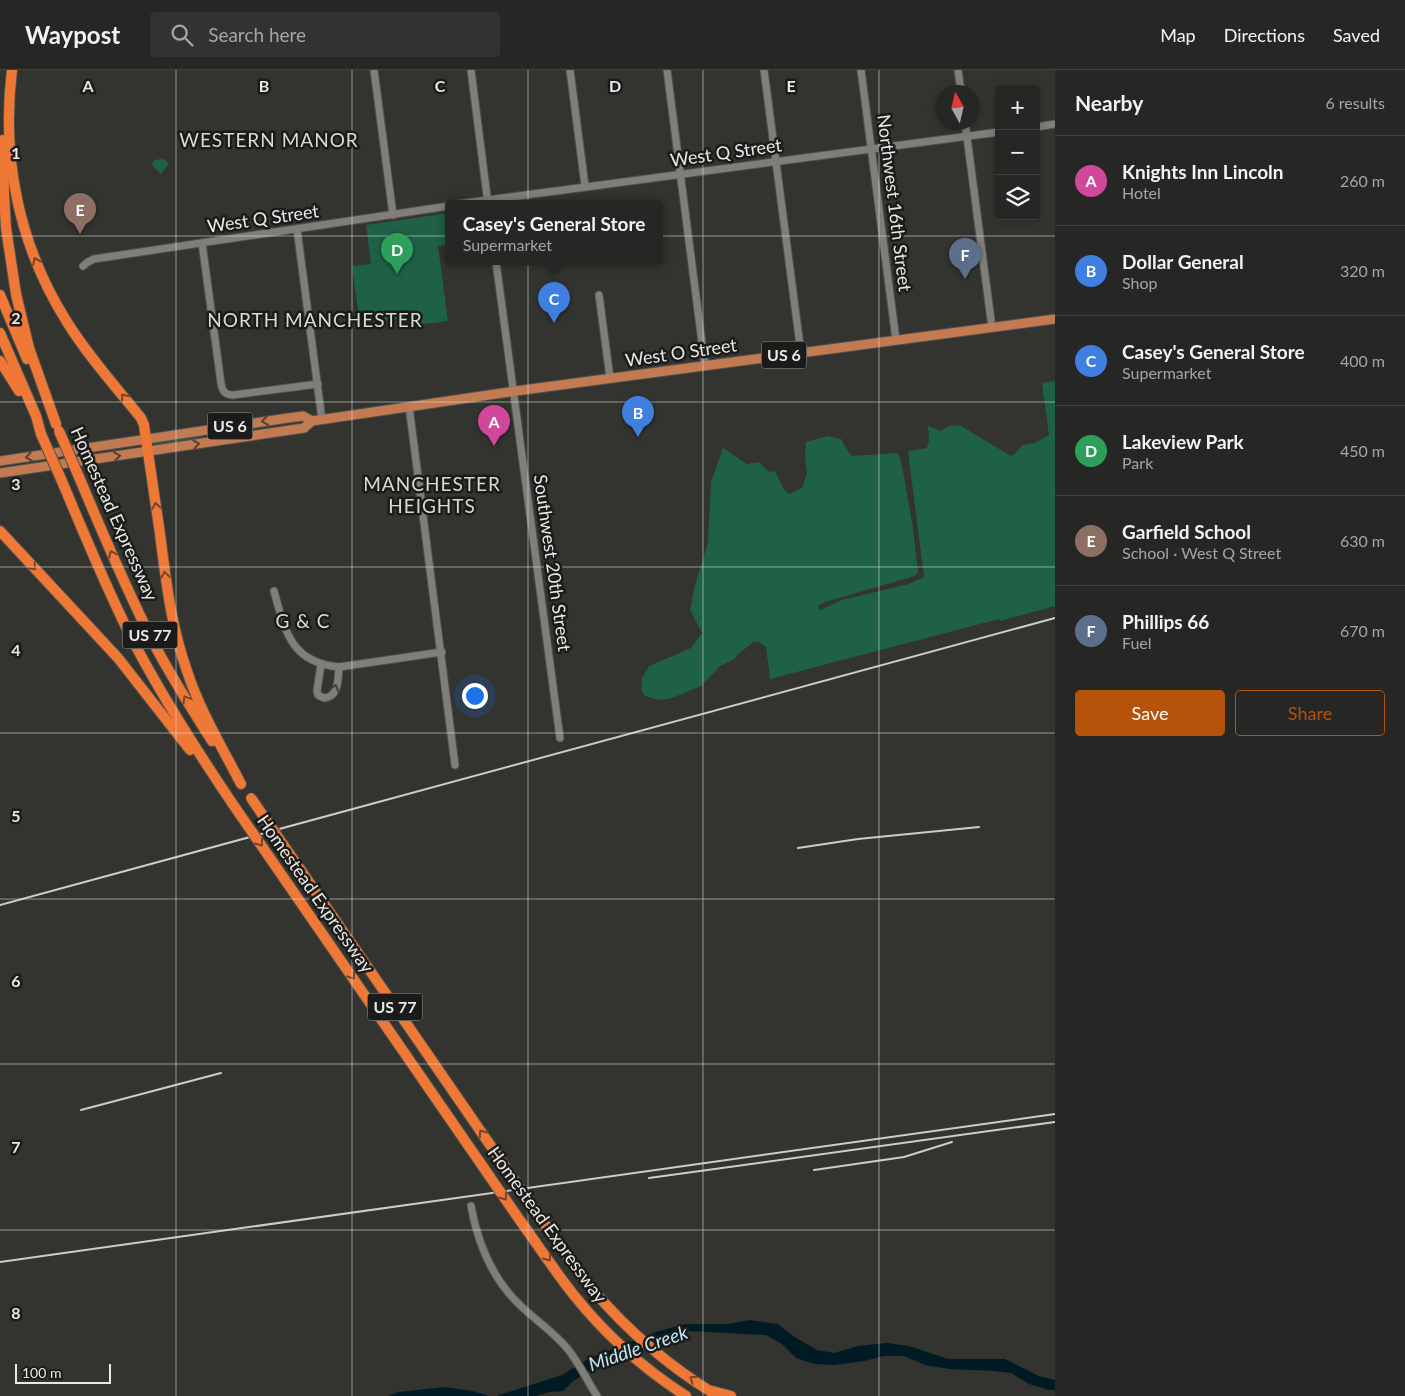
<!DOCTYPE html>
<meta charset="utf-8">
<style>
body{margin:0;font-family:Lato,sans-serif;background:#323231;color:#f1f3f6}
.controls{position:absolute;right:15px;top:15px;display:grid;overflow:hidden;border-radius:5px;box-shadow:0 2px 8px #0003}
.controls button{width:45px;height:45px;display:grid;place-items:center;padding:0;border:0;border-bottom:1px solid #424341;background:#262624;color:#f1f3f6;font:25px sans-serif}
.compass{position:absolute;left:935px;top:15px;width:45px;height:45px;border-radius:50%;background:#262624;box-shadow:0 2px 8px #0003;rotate:352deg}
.scale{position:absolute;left:15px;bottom:12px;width:96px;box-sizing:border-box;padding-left:5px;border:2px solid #e8e8e6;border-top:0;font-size:14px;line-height:18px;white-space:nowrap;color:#e8e8e6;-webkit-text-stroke:4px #1b1b19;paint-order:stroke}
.you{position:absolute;left:474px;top:625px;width:18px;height:18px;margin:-12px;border:4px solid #fff;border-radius:50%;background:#1a73e8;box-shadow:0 0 0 8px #1a73e833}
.badge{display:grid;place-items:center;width:32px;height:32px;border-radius:50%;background:#b45309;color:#fff;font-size:16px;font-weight:700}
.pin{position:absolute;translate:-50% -41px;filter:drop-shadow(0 1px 2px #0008)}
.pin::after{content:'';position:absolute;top:26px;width:18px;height:15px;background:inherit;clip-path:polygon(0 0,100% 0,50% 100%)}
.popup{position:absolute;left:445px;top:130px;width:218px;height:65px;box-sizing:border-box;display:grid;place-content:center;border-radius:5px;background:#262624;filter:drop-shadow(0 1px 4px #0005);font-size:16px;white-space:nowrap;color:#a4a5a6}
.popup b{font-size:19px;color:#f1f3f6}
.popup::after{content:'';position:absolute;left:50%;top:100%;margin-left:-10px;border:10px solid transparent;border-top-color:#262624}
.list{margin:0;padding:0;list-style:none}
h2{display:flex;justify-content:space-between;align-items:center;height:65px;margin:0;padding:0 20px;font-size:21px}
h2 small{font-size:16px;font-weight:400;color:#a4a5a6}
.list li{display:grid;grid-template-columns:32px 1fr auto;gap:15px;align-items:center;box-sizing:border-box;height:90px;padding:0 20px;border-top:1px solid #424341}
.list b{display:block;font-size:19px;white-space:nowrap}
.list p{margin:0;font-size:16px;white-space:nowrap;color:#a4a5a6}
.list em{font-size:16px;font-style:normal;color:#a4a5a6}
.actions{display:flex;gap:10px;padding:15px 20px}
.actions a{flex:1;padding:11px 0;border:1px solid #b45309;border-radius:5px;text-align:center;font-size:18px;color:#b45309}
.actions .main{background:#b45309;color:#fff}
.icon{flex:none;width:28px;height:28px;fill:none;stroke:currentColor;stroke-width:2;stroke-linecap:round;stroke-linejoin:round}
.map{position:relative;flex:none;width:1055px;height:1326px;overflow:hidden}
header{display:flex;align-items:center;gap:30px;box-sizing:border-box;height:70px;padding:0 25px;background:#262624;border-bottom:1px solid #424341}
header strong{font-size:24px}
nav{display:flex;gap:28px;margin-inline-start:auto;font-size:18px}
.search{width:350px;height:45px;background:#323231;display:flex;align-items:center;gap:12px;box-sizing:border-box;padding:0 18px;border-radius:5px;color:#a4a5a6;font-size:19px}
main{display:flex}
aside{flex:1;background:#262624}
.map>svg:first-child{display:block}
.green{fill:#1e6146}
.water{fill:#011b25}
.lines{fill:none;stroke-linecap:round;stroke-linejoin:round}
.minor-casing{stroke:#50504e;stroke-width:9}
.major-casing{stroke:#50504e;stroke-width:11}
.highway-casing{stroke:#50504e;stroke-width:12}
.minor{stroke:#7f7e7b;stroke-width:7}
.major{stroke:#c27a52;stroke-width:9}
.highway{stroke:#ef7836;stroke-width:10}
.rail{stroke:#ccccc9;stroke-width:2}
.highway-bridge-casing{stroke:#50504e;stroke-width:12;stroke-linecap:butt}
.highway-bridge{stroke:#ef7836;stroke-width:10}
.oneway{stroke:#7a4526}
.oneway2{stroke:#5e4130}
.oneway3{stroke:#3e3e3b}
.grid{fill:none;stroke:#e8e8e6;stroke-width:1;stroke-opacity:0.55}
.labels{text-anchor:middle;stroke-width:5;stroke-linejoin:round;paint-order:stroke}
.shield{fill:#1b1b19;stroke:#aaaaa8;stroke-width:1}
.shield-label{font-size:16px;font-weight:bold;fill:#e8e8e6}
.street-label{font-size:18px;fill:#e8e8e6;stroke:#1b1b19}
.neighbourhood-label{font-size:19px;letter-spacing:1px;fill:#d9d9d5;stroke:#1b1b19}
.water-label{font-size:19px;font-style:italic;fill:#bde8fa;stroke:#1b1b19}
.grid-label{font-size:16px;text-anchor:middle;font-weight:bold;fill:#e8e8e6;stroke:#1b1b19;stroke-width:5;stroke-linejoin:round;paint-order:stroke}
</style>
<header>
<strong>Waypost</strong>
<div class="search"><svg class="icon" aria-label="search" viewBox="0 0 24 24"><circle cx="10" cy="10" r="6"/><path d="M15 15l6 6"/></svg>Search here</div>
<nav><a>Map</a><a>Directions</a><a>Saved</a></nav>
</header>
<main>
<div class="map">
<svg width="1055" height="1326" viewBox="0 0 1055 1326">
<rect width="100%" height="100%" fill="#333330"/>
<g class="green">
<polygon points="162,89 165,90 169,94 161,104 152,95 154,90"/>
<polygon points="449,143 449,174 438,176 448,251 408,256 406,248 360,255 352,196 371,194 366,155"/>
<polygon points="1055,311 1055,536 1000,551 999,549 770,609 766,577 759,572 754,572 738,584 735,589 720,596 701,616 672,628 658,630 645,626 641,620 642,608 649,596 691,578 702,563 690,540 694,519 708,472 711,412 723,378 747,394 759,392 769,402 775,401 783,418 789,424 802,418 807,403 805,386 806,372 828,366 841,369 847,380 852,386 897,383 901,390 913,458 918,502 915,506 825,532 818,536 820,540 842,530 909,514 924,507 908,381 927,378 929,370 928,356 941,361 951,355 961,356 1011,386 1015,384 1022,375 1035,373 1049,365 1042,313"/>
<polygon points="261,356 250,361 217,366 211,365 203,366 196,369 154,375 154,372"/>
</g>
<g class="water">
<polygon points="749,1250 778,1254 793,1266 817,1280 834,1283 858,1276 887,1273 909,1276 948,1289 1005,1289 1039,1306 1055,1310 1055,1320 1049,1320 1029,1314 1011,1303 993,1301 950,1299 925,1295 904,1286 884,1286 864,1291 834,1295 814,1294 796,1288 782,1274 766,1265 689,1261 666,1269 616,1293 590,1300 572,1312 563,1321 549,1322 537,1326 496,1326 562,1305 590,1288 656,1262 685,1254 729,1254"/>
<polygon points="444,1317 473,1321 489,1326 388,1326 399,1322"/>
</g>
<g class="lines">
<defs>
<g id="minor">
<polyline points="374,0 393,145"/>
<polyline points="471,0 488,134"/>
<polyline points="570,0 585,116"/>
<polyline points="667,0 705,296"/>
<polyline points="764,0 801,283"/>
<polyline points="861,0 896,270"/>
<polyline points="958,0 961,22"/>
<polyline points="965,52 992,258"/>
<polyline points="1036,57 1055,54"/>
<polyline points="458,134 999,62"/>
<polyline points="297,159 322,350"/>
<path d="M202,173L221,313C222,321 225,325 233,325L318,314"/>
<polyline points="496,192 560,668"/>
<polyline points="83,196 88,192 94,189 449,136"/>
<polyline points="599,225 610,308"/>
<polyline points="409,336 455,695"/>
<path d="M274,521C285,561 291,593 339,597L442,582"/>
<path d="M321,594L317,621L318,625L324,628C339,627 338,609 339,597"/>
<path d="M471,1136C478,1175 493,1211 523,1238C537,1251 553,1262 566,1277C578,1291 587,1310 597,1326"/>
</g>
<g id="major">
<polyline points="0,391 288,348 303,346 312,351"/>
<polyline points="0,403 304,358 312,351 523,320 1055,249"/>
</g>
<g id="highway">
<path d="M12,0C1,88 19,176 67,252C88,286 116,317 141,348L144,355C149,391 155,428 160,464C166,511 171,556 187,601C200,641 222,677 241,714"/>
<polyline points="3,70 4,124 6,158 16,224 29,278 56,354"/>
<polyline points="0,225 27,289"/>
<polyline points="0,263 36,346 41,364"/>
<polyline points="0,291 19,321"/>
<path d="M79,407C102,462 125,516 152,570C170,605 191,638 212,671"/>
<path d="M61,409C83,461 104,513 129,563C159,622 195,678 232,733"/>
<polyline points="0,461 118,588 190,680"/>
<path d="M539,1146C557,1171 574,1197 593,1220C629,1262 671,1298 718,1326"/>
<path d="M519,1149C537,1174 554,1200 573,1224C604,1263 644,1299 686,1326"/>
<polyline points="712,1321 731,1326"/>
</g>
</defs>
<use href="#minor" class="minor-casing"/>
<use href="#major" class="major-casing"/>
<use href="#highway" class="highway-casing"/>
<use href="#minor" class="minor"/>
<use href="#major" class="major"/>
<use href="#highway" class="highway"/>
<g class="rail">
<polyline points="798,778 858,769 979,757"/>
<polyline points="0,835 1055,548"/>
<polyline points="81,1040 221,1003"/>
<polyline points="814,1100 904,1087 952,1072"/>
<polyline points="649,1108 1055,1052"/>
<polyline points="0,1192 1055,1044"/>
</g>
<defs>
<g id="highway-bridge">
<polyline points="59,361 79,407"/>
<polyline points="41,364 61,409"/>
<polyline points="251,728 539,1146"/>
<polyline points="232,733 519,1149"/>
</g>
</defs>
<use href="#highway-bridge" class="highway-bridge-casing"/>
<use href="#highway-bridge" class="highway-bridge"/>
</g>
<defs><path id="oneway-chevron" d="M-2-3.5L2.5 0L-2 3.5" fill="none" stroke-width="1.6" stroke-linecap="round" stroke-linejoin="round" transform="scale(1.25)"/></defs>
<g class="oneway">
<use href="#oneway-chevron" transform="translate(36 191) rotate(-113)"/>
<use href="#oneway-chevron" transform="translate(124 327) rotate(-128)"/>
<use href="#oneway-chevron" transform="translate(156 436) rotate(-99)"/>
<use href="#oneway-chevron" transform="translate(112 484) rotate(-115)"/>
<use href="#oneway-chevron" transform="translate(33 497) rotate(47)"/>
<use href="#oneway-chevron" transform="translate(165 505) rotate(-97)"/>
<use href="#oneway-chevron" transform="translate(186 629) rotate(-121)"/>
<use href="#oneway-chevron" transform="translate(260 773) rotate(55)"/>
<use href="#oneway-chevron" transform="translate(352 906) rotate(55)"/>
<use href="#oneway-chevron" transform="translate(482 1063) rotate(-125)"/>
<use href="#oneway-chevron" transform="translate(504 1127) rotate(55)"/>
<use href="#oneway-chevron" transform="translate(548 1188) rotate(54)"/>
<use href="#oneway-chevron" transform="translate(693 1309) rotate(-145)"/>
</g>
<g class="oneway2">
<use href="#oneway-chevron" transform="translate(265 351) rotate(172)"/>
<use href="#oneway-chevron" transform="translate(196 374) rotate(-9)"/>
<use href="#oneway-chevron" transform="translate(117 386) rotate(-9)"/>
<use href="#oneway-chevron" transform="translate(29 387) rotate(171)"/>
</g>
<use class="oneway3" href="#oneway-chevron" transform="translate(335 618) rotate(-72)"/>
<path class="grid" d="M176,0V1326M352,0V1326M528,0V1326M703,0V1326M879,0V1326M0,166H1055M0,332H1055M0,497H1055M0,663H1055M0,829H1055M0,994H1055M0,1160H1055"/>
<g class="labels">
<g class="shield">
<rect x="761.5" y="271.5" width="45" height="27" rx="4"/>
<rect x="207.5" y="342.5" width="45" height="27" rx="4"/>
<rect x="122.5" y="551.5" width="55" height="27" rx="4"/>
<rect x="367.5" y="923.5" width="55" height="27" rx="4"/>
</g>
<g class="shield-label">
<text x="784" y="291">US 6</text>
<text x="230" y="362">US 6</text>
<text x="150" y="571">US 77</text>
<text x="395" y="943">US 77</text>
</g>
<g class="street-label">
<text transform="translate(726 83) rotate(-8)" y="6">West Q Street</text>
<text transform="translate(894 133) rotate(83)" y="6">Northwest 16th Street</text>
<text transform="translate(263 149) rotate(-8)" y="6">West Q Street</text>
<text transform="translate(681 283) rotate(-8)" y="6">West O Street</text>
<text transform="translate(114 444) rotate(66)" y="6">Homestead Expressway</text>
<text transform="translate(552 493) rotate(82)" y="6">Southwest 20th Street</text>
<text transform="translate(315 824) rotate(55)" y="6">Homestead Expressway</text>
<text transform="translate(547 1155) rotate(54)" y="6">Homestead Expressway</text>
</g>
<g class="neighbourhood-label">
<text x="269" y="77">WESTERN MANOR</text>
<text x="315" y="257">NORTH MANCHESTER</text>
<text x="432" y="421">MANCHESTER<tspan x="432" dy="22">HEIGHTS</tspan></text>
<text x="303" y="558">G &amp; C</text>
</g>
<g class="water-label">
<text transform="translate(638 1278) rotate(-19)" y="7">Middle Creek</text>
</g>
</g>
<g class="grid-label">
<text x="88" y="22">A</text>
<text x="264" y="22">B</text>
<text x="440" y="22">C</text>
<text x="615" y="22">D</text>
<text x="791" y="22">E</text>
<text x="16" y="89">1</text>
<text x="16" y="254">2</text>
<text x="16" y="420">3</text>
<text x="16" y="586">4</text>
<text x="16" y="752">5</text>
<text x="16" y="917">6</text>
<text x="16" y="1083">7</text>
<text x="16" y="1249">8</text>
</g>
</svg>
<div class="controls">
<button>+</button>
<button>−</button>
<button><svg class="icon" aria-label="layers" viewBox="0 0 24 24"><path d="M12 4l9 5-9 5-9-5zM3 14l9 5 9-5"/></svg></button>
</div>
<svg class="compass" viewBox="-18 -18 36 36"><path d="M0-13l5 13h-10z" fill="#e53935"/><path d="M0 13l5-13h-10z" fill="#a4a5a6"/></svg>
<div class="scale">100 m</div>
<div class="you"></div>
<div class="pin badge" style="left:494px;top:376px;background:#d1479c">A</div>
<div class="pin badge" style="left:638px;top:367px;background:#3f7fe0">B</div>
<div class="pin badge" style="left:554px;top:253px;background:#3f7fe0">C</div>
<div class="popup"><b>Casey's General Store</b>Supermarket</div>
<div class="pin badge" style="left:397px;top:204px;background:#2e9e5b">D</div>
<div class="pin badge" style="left:80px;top:164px;background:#8d6e63">E</div>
<div class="pin badge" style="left:965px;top:209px;background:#5c6f8a">F</div>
</div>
<aside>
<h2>Nearby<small>6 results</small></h2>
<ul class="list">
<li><span class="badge" style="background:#d1479c">A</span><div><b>Knights Inn Lincoln</b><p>Hotel</p></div><em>260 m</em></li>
<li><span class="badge" style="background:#3f7fe0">B</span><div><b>Dollar General</b><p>Shop</p></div><em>320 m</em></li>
<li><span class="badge" style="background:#3f7fe0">C</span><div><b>Casey's General Store</b><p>Supermarket</p></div><em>400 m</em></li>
<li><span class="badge" style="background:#2e9e5b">D</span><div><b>Lakeview Park</b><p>Park</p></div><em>450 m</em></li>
<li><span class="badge" style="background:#8d6e63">E</span><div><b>Garfield School</b><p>School · West Q Street</p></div><em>630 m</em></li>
<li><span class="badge" style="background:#5c6f8a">F</span><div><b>Phillips 66</b><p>Fuel</p></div><em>670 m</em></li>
</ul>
<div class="actions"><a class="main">Save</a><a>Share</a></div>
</aside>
</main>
